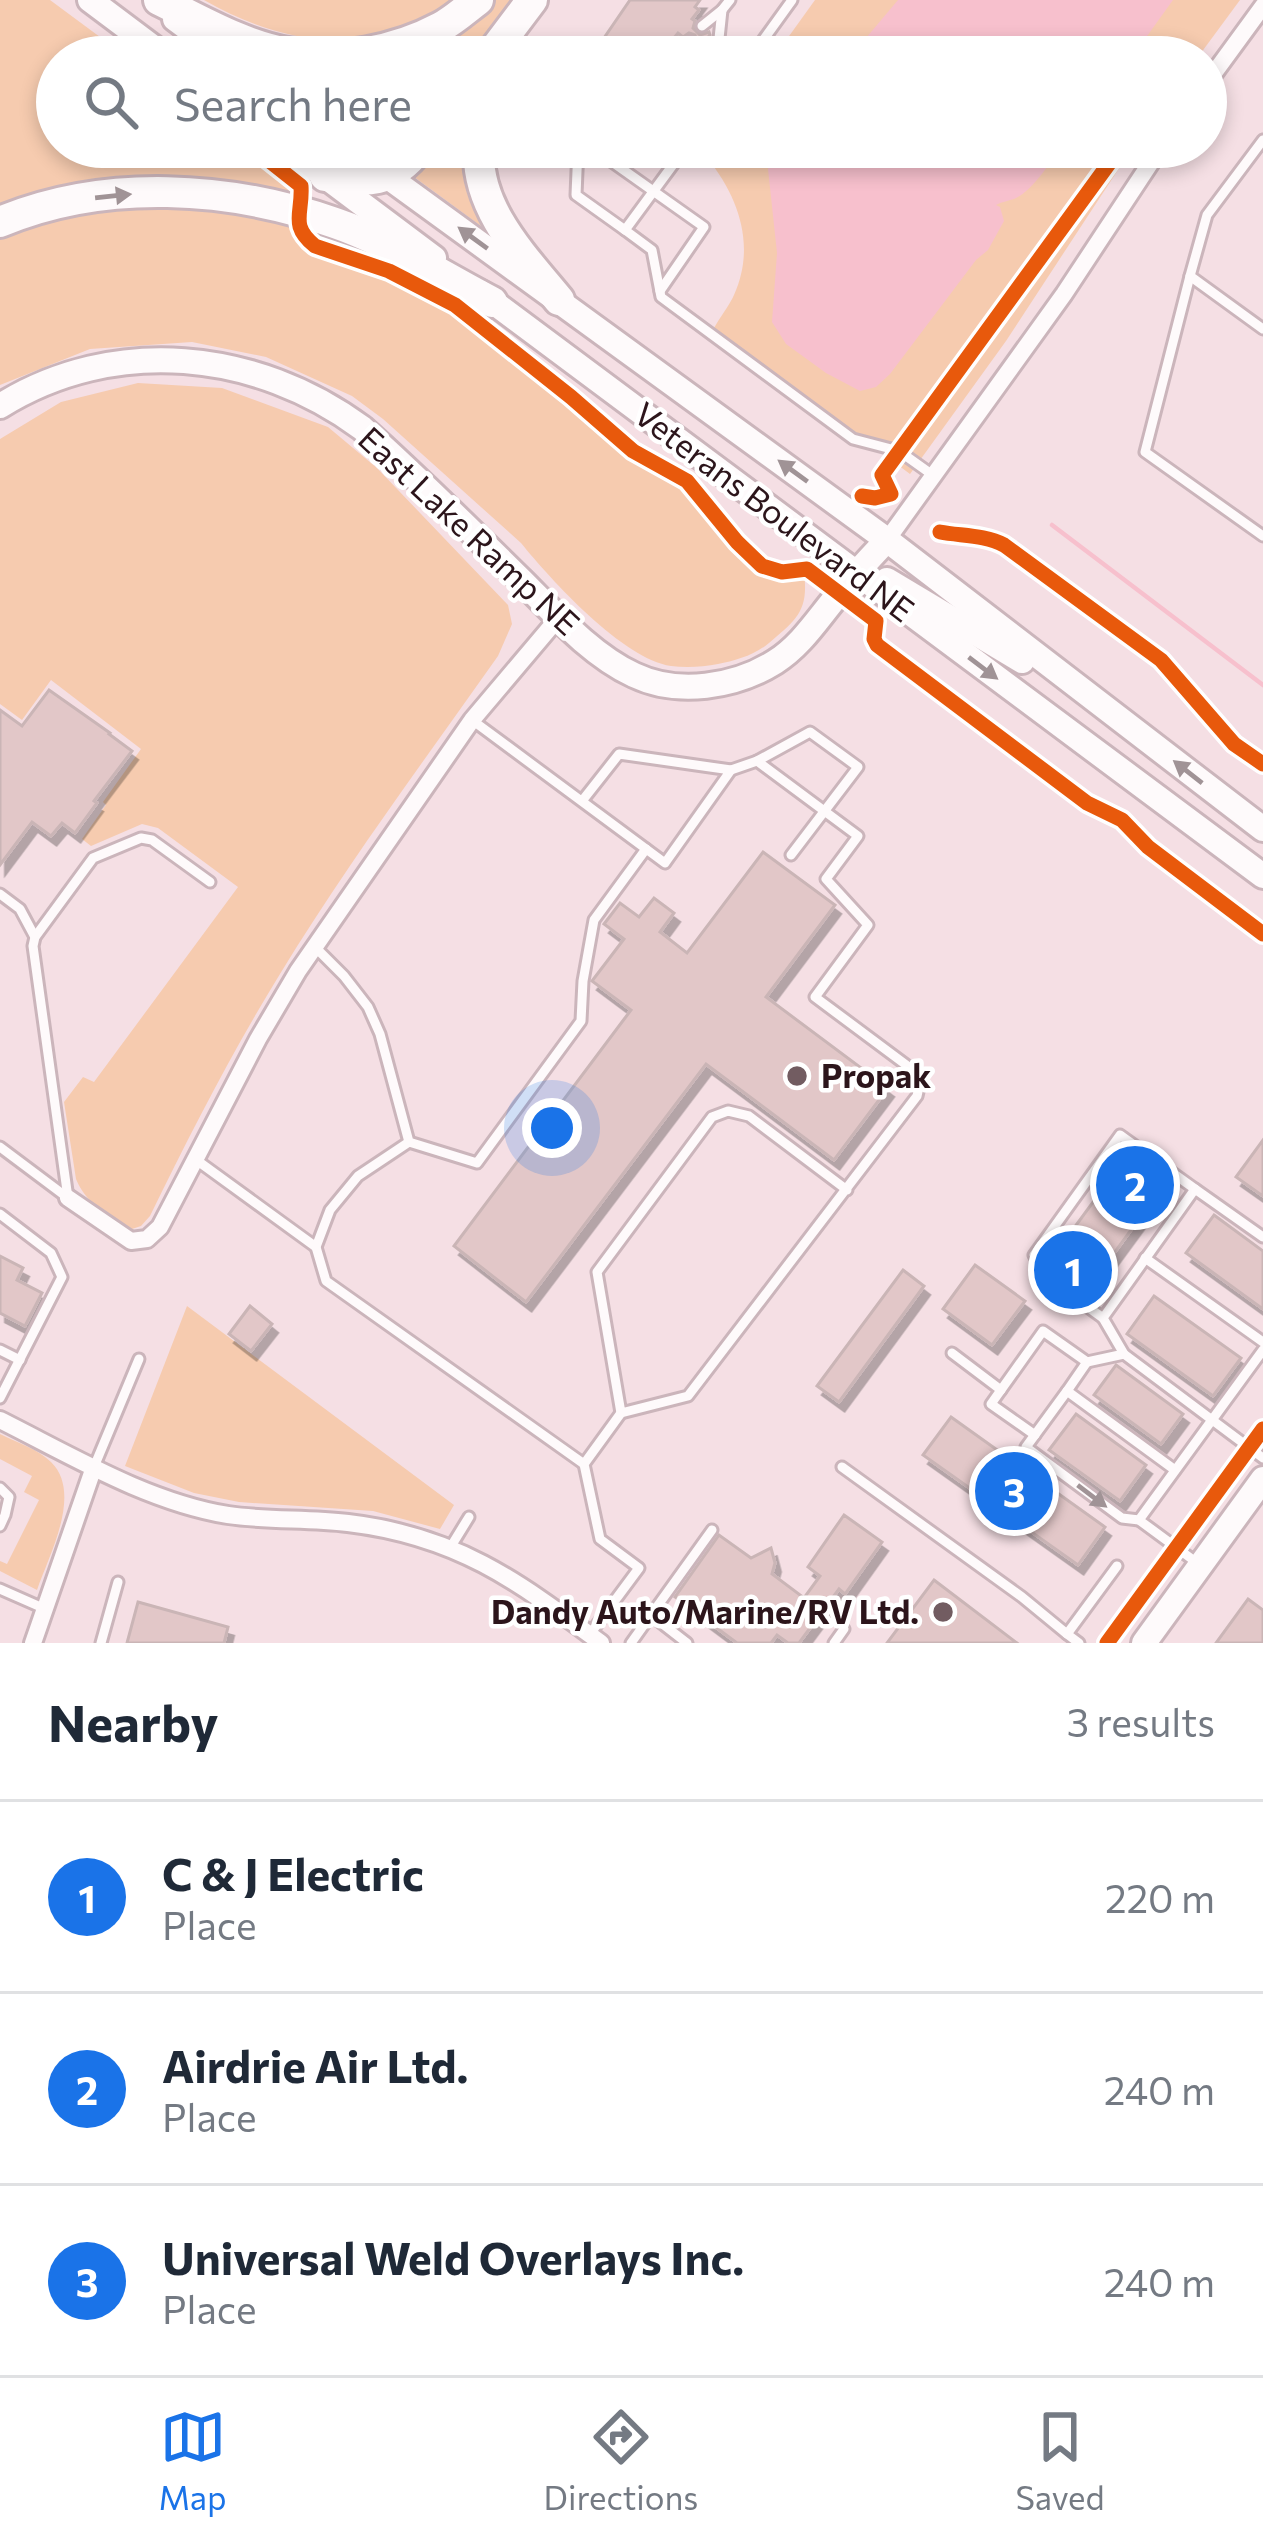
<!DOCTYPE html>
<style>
body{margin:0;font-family:Commissioner,sans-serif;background:#f6f6f7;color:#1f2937}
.you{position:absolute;left:552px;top:1128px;width:42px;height:42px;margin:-30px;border:9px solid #fff;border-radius:50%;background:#1a73e8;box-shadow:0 0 0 18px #1a73e833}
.badge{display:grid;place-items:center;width:78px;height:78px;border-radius:50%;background:#1a73e8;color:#fff;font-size:39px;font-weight:700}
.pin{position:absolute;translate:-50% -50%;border:6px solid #fff;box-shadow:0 3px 12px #0006}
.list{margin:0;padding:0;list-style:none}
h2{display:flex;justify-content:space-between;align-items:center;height:156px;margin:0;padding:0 48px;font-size:51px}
h2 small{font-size:39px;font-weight:400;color:#747a83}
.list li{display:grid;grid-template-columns:78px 1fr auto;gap:36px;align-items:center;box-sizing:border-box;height:192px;padding:0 48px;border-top:3px solid #e0e1e3}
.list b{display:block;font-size:45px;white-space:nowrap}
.list p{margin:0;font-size:39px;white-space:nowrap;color:#747a83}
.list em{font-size:39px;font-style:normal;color:#747a83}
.icon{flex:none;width:66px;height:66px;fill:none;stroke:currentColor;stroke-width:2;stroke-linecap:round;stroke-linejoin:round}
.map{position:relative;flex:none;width:1263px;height:1643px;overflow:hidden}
.search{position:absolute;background:#fff;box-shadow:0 6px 18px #0003;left:36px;right:36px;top:36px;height:132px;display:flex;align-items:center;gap:30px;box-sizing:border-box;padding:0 42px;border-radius:66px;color:#747a83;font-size:45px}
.sheet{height:732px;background:#fff}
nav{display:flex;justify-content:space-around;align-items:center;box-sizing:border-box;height:168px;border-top:3px solid #e0e1e3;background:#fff;font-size:33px;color:#747a83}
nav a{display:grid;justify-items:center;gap:6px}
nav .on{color:#1a73e8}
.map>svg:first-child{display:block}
.green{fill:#f6cbaf}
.water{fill:#f7c0cd}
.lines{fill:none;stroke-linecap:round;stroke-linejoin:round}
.stream{stroke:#f7c0cd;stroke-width:4.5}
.building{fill:#e2c7c8;stroke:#cab5b6;stroke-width:3;filter:url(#shadow)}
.lane-casing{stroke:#cbb5bb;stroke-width:15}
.street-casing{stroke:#cbb5bb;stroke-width:22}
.secondary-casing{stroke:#cbb5bb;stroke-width:30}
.highway-casing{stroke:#cbb5bb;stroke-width:36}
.lane{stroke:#fefafb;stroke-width:9}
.street{stroke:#fefafb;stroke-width:16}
.secondary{stroke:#fefafb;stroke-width:24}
.highway{stroke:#fefafb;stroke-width:30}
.cycleway-casing{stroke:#fff;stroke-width:22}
.cycleway{stroke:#e8590c;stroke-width:15}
.oneway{fill:#a09396}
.poi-dot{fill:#725c61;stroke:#fff;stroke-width:4.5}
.labels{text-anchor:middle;stroke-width:9;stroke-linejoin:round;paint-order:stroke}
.street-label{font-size:33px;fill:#2c151b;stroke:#fff}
.poi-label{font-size:33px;font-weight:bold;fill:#2c151b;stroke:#fff;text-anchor:start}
</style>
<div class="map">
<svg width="1263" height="1643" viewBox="0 0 1263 1643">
<defs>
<filter id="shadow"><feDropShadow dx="5.5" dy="9" stdDeviation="0" flood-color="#0004"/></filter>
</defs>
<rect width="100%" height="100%" fill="#f5dfe4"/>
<g class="green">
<polygon points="0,0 50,0 127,57 57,57 57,147 248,147 297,186 296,198 0,209"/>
<path d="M204,0H458C379,60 285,47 204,0Z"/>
<polygon points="490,0 513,0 471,57 399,57"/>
<polygon points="815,0 1240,0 1198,57 774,57"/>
<polygon points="431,147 468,147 472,186 485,229 410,174"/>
<path d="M708,147H1133L1006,341L910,474L714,328C720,317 729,306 734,295C756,246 739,198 708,159Z"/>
<path d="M175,205L291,220L301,238L330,259L379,272L439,298L490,336L628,452L688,488L746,557L767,572L783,576L804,573C809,611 796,620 769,643C755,655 735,661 718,664C703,667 686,668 671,666C623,659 551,580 521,543L383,419L352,396L266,357L192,342L90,349L0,385V234L77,213Z"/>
<path d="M138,383L222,388L328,427L377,468L508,605L512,624L498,656C424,761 347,864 280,974C232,1052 190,1134 150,1216L141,1226L132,1229C109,1219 86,1203 76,1179L64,1102L83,1077L94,1082L238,887L158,828L142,824L91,846L82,839L106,805L103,802L141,749L51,680L22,720L0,704V439L61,402Z"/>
<polygon points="187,1306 454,1505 440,1529 373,1511 239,1502 194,1493 125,1466"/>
<path d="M0,1434C16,1442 38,1449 51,1462C83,1493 49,1555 37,1590L0,1571V1561L7,1564L39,1500L24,1492L32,1476L0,1459Z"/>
</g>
<g class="water">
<polygon points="898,0 1173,0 1132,57 850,57"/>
<path d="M778,147H1062C1049,163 1033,191 1014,199C1008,201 1001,202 996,205L1000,207L1004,221L988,250L976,260L890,374L876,387L860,391L826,373L786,344L772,322L777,253L768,169Z"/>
</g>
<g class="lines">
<polyline class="stream" points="1052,525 1263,685"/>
</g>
<g class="building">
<polygon points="630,0 700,0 695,7 699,10 692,19 695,21 693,28 700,35 709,32 710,35 699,48 695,35 689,33 683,37 678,33 658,57 591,57"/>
<polygon points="49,690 110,733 109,734 132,751 94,801 97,803 75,833 62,823 51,836 32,822 0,865 0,710 22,726"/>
<polygon points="763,852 835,905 766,997 888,1088 834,1160 706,1064 526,1302 454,1246 631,1010 592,981 624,939 604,924 620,903 639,917 654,898 674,913 660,932 687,953"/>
<polygon points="1263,1140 1263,1196 1236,1177"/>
<polygon points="1129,1153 1167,1181 1087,1290 1049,1262"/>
<polygon points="1214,1215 1263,1251 1263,1309 1186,1253"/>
<polygon points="0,1256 23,1268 17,1280 42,1293 25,1326 0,1313"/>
<polygon points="975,1265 1025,1301 992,1345 943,1309"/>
<polygon points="903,1270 924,1286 839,1402 817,1386"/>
<polygon points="1154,1296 1241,1358 1213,1396 1127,1334"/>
<polygon points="250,1306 272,1324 251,1351 229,1334"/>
<polygon points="1116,1365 1183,1414 1161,1444 1094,1395"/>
<polygon points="1076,1414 1146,1465 1120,1501 1049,1450"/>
<polygon points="951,1417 1105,1527 1078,1565 923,1455"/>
<polygon points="844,1515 882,1542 845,1594 839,1589 799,1643 788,1643 777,1635 771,1643 737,1643 675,1597 719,1535 751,1558 771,1548 775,1563 772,1574 804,1598 820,1576 808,1567"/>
<polygon points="934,1580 1017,1643 887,1643"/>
<polygon points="1248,1599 1263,1610 1263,1643 1216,1643"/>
<polygon points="138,1602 228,1627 224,1643 127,1643"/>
</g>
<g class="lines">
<defs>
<g id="lane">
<polyline points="702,26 722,10 730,0"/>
<polyline points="686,57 690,42"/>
<polyline points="700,57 718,48 722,10"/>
<polyline points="751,57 792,0"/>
<polyline points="1263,140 1207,215 1190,276 1263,329"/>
<polyline points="578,147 576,195 625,230"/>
<polyline points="591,147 704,227 660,291"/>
<polyline points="655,147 675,161"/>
<polyline points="686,147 625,230 652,250 661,297 853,439 899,451 934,476"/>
<polyline points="1190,276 1145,452 1263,536"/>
<polyline points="472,720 665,863 731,770 619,754 582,801"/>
<polyline points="757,761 858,836 826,879 868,925 815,997 913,1070 920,1083 917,1096 688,1396 621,1413 597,1272 712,1117 728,1111 749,1116 847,1190"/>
<polyline points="731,770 757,761 810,732 858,767 791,855"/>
<polyline points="0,894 20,909 35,937"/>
<polyline points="315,947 344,976 368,1007 380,1034 409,1142 477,1163 581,1021 583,981 594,920 646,849"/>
<polyline points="409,1142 358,1176 330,1210 316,1247 326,1281 584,1464"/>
<polyline points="0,1147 68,1198"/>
<polyline points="195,1159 316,1247"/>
<polyline points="68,1198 33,946 35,937 93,858 141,838 152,840 210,882"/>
<polyline points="0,1214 51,1253 62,1277 0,1398"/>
<polyline points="1263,1237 1195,1189 1103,1318 1124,1354 1263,1458"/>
<polyline points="1145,1258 1263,1342"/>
<polyline points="1103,1318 1045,1276 1034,1255 1120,1135 1195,1189"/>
<polyline points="0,1350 20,1360"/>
<polyline points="952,1353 1001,1390"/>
<polyline points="1087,1362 1124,1354"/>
<polyline points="1035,1435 991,1404 1043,1331 1087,1362 1067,1391"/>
<polyline points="94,1467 139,1359"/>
<polyline points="842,1467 1022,1597 1067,1634"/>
<polyline points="0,1488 9,1497 5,1515 0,1526"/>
<polyline points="1139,1520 1122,1518 1026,1447 1067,1391 1175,1470"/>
<polyline points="450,1548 469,1517"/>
<polyline points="1200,1565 1139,1520 1263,1350"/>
<polyline points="0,1589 43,1608"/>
<polyline points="651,1615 712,1530"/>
<polyline points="590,1634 639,1568 600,1539 584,1464 621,1413"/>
<polyline points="101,1643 118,1582"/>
<polyline points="631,1643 651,1615 687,1643"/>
<polyline points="834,1643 844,1629"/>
<polyline points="1079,1643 1067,1634 1117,1566"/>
</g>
<g id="street">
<polyline points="1206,84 1263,6"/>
<polyline points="887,540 1064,294 1161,147"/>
<polyline points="68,1198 131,1241 147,1239 160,1227 258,1039 298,971 472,720 559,617"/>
<path d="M0,1420C72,1456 148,1502 228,1515C268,1521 308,1518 348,1523C457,1536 516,1580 601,1643"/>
<polyline points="33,1643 94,1467"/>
</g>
<g id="secondary">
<polyline points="90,0 166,57"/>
<polyline points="175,19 226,57"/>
<polyline points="286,147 434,258"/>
<polyline points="347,147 887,540 1263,829"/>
<polyline points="481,293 1263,876"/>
<path d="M0,406C114,335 257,350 362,428C417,477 469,529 522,581C555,614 591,655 634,675C678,696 735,687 775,662C799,647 815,623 832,602C849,580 868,560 887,540"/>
<polyline points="887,580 1022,661"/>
<polyline points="1144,1643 1263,1479"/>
</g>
<g id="highway">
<path d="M159,0C200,20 242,45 288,53C338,62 396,51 441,27C454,20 466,9 478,0"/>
<polyline points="489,57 532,0"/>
<path d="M479,147C475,208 523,256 559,300"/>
<path d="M325,176C368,182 391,185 420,147"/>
<path d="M0,222C105,178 230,186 335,223C388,241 442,276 492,302"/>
</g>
</defs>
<use href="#lane" class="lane-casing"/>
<use href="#street" class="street-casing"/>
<use href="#secondary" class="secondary-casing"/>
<use href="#highway" class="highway-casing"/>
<use href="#lane" class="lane"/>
<use href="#street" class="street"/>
<use href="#secondary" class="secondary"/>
<use href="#highway" class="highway"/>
<defs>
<g id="cycleway">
<path d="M252,147L301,186C303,214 289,225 315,246L389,271L455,305L571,397L633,451L687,481L737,542L762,566L782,572L807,569L876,621L874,639L877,645L1087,803L1122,820L1148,847L1263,934"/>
<polyline points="862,496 875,498 891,494 882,475 1121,147"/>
<path d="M940,532C961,536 985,535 1004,545L1161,660L1234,744L1263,764"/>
<polyline points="1107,1643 1263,1429"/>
</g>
</defs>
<use href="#cycleway" class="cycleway-casing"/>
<use href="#cycleway" class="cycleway"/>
</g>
<defs><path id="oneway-solid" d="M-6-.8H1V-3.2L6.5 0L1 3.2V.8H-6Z" transform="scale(3)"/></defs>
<g class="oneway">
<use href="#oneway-solid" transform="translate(113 196) rotate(-6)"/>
<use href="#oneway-solid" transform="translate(473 238) rotate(-144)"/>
<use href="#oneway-solid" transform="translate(793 471) rotate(-144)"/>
<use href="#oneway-solid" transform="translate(983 668) rotate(37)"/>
<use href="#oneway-solid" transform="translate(1188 772) rotate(-142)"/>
<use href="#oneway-solid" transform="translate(1092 1496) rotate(37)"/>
</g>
<g class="poi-dot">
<circle cx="797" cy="1076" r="12"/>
<circle cx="943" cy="1612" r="12"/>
</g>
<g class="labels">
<g class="street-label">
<text transform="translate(774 512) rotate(37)" y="12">Veterans Boulevard NE</text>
<text transform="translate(469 531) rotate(43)" y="12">East Lake Ramp NE</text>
</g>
<g class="poi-label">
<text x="821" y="1088">Propak</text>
<text x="919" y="1624" text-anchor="end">Dandy Auto/Marine/RV Ltd.</text>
</g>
</g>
</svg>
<div class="you"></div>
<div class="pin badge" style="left:1073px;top:1270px">1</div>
<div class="pin badge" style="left:1135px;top:1185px">2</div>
<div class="pin badge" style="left:1014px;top:1491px">3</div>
<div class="search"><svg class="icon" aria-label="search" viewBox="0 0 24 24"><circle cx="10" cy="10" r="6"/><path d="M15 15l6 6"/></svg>Search here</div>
</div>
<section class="sheet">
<h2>Nearby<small>3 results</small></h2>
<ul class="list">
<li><span class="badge">1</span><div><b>C &amp; J Electric</b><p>Place</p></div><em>220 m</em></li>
<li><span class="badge">2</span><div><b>Airdrie Air Ltd.</b><p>Place</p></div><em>240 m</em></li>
<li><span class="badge">3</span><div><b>Universal Weld Overlays Inc.</b><p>Place</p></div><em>240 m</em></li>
</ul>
</section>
<nav>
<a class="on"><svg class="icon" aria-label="map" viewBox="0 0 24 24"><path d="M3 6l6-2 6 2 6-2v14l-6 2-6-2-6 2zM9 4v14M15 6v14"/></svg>Map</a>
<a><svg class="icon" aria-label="directions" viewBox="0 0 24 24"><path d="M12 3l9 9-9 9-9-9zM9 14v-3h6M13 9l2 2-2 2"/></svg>Directions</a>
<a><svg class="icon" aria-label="saved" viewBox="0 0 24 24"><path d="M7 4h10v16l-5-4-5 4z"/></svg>Saved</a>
</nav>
